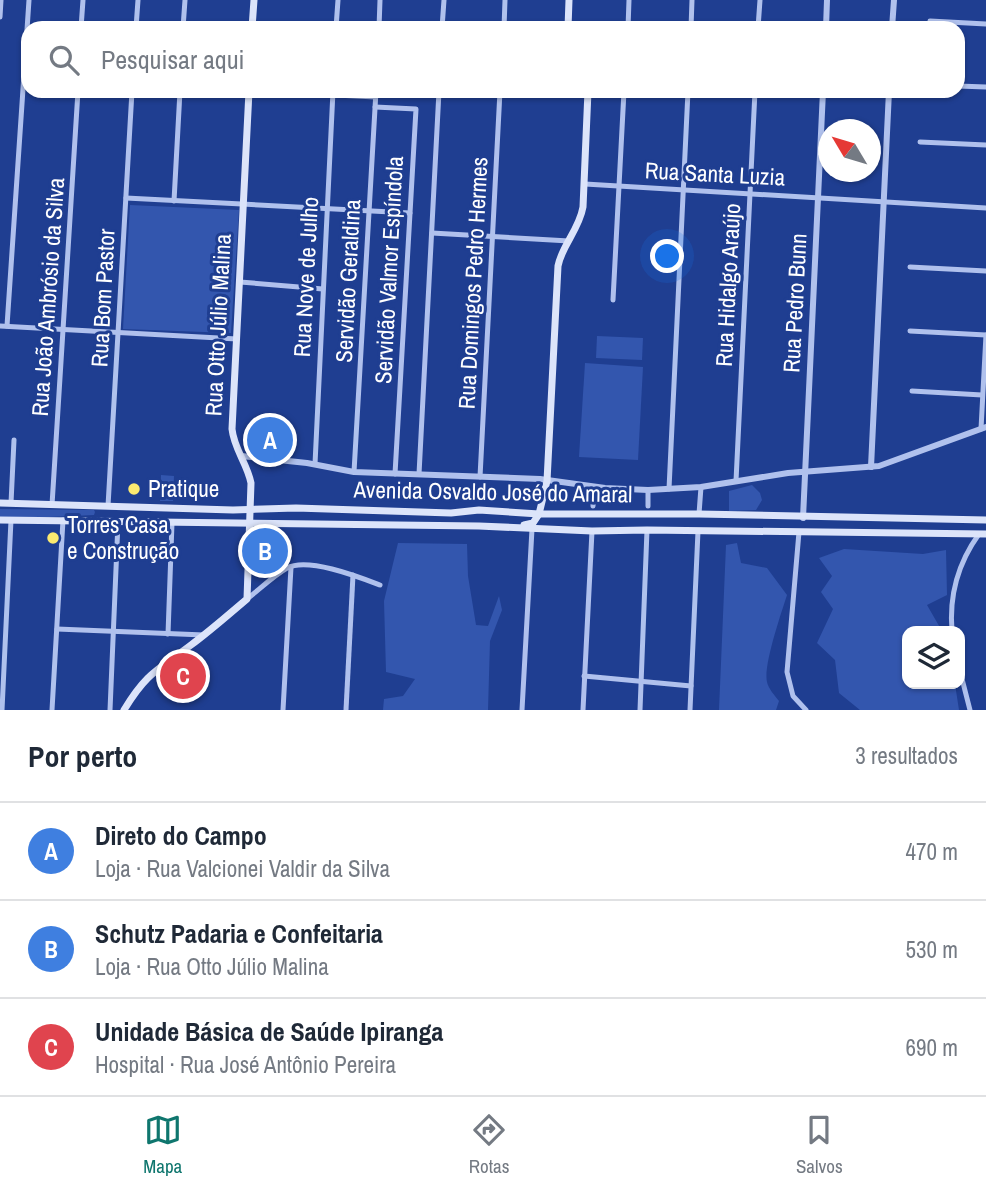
<!DOCTYPE html>
<html lang="pt">
<meta charset="utf-8">
<style>
body{margin:0;font-family:"Archivo Narrow",sans-serif;background:#f6f6f7;color:#1f2937}
.controls{position:absolute;right:21px;bottom:21px;display:grid;overflow:hidden;border-radius:14px;box-shadow:0 2px 5px #0004}
.controls button{width:63px;height:63px;display:grid;place-items:center;padding:0;border:0;border-bottom:2px solid #e0e1e3;background:#fff;color:#1f2937;font:35px sans-serif}
.compass{position:absolute;left:818px;top:119px;width:63px;height:63px;border-radius:50%;background:#fff;box-shadow:0 2px 5px #0004;rotate:308deg}
.you{position:absolute;left:668px;top:257px;width:24px;height:24px;margin:-18px;border:5px solid #fff;border-radius:50%;background:#1a73e8;box-shadow:0 0 0 10px #1a73e833}
.badge{display:grid;place-items:center;width:46px;height:46px;border-radius:50%;background:#0f766e;color:#fff;font-size:23px;font-weight:700}
.pin{position:absolute;translate:-50% -50%;border:4px solid #fff;box-shadow:0 2px 7px #0006}
.list{margin:0;padding:0;list-style:none}
h2{display:flex;justify-content:space-between;align-items:center;height:91px;margin:0;padding:0 28px;font-size:30px}
h2 small{font-size:23px;font-weight:400;color:#747a83}
.list li{display:grid;grid-template-columns:46px 1fr auto;gap:21px;align-items:center;box-sizing:border-box;height:98px;padding:0 28px;border-top:2px solid #e0e1e3}
.list b{display:block;font-size:26px;white-space:nowrap}
.list p{margin:0;font-size:23px;white-space:nowrap;color:#747a83}
.list em{font-size:23px;font-style:normal;color:#747a83}
.icon{flex:none;width:38px;height:38px;fill:none;stroke:currentColor;stroke-width:2;stroke-linecap:round;stroke-linejoin:round}
.map{position:relative;flex:none;width:986px;height:710px;overflow:hidden}
.search{position:absolute;background:#fff;box-shadow:0 2px 5px #0004;left:21px;right:21px;top:21px;height:77px;display:flex;align-items:center;gap:18px;box-sizing:border-box;padding:0 24px;border-radius:21px;color:#747a83;font-size:26px}
.sheet{height:385px;background:#fff}
nav{display:flex;justify-content:space-around;align-items:center;box-sizing:border-box;height:98px;border-top:2px solid #e0e1e3;background:#fff;font-size:19px;color:#747a83}
nav a{display:grid;justify-items:center;gap:4px}
nav .on{color:#0f766e}
.map>svg:first-child{display:block}
.green{fill:#3356ae}
.lines{fill:none;stroke-linecap:round;stroke-linejoin:round}
.minor{stroke:#b0c1ed;stroke-width:5}
.tertiary{stroke:#b0c1ed;stroke-width:6}
.secondary{stroke:#dce4fa;stroke-width:7}
.poi-dot{fill:#fbea70;stroke:#1f3e91;stroke-width:2.5}
.labels{text-anchor:middle;stroke-width:6;stroke-linejoin:round;paint-order:stroke}
.street-label{font-size:23px;fill:#fff;stroke:#1f3e91}
.poi-label{font-size:23px;fill:#fff;stroke:#1f3e91;text-anchor:start}
</style>
<div class="map">
<svg width="986" height="710" viewBox="0 0 986 710">
<rect width="100%" height="100%" fill="#1f3e91"/>
<g class="green">
<polygon points="130,205 239,210 231,333 123,329"/>
<polygon points="597,336 643,338 642,360 596,358"/>
<polygon points="585,363 643,367 638,460 579,457"/>
<polygon points="161,475 174,476 173,501 160,501"/>
<polygon points="752,485 760,493 762,500 756,510 729,511 729,491"/>
<polygon points="0,509 94,510 95,512 94,515 49,517 0,517"/>
<polygon points="398,543 467,544 468,576 476,625 488,626 499,596 502,610 490,641 488,710 383,710 384,699 403,696 415,679 386,672 384,601"/>
<path d="M737,543L741,563L767,568L787,595C781,614 763,666 767,682C768,688 775,696 779,701L776,710H719L726,545Z"/>
<polygon points="844,549 923,554 946,550 947,595 927,605 942,631 907,631 907,684 955,684 959,710 860,710 839,693 835,660 817,643 833,609 821,592 832,576 819,558"/>
</g>
<g class="lines">
<g class="minor">
<polyline points="0,17 1,0"/>
<polyline points="930,21 986,24"/>
<polyline points="81,28 83,0"/>
<polyline points="136,28 138,0"/>
<polyline points="183,28 185,0"/>
<polyline points="336,28 338,0"/>
<polyline points="379,28 380,0"/>
<polyline points="442,28 444,0"/>
<polyline points="504,28 505,0"/>
<polyline points="628,28 629,0"/>
<polyline points="691,28 692,0"/>
<polyline points="758,28 760,0"/>
<polyline points="958,86 986,87"/>
<polyline points="255,91 376,97"/>
<polyline points="375,107 416,109 395,474"/>
<polyline points="920,142 986,145"/>
<polyline points="585,184 986,208"/>
<polyline points="126,198 410,213"/>
<polyline points="174,201 180,91"/>
<polyline points="432,233 569,241"/>
<polyline points="910,267 986,271"/>
<polyline points="240,282 323,289"/>
<polyline points="613,300 624,91"/>
<polyline points="0,326 237,339"/>
<polyline points="7,326 29,0"/>
<polyline points="910,331 986,335"/>
<polyline points="912,391 982,395"/>
<polyline points="981,429 986,335"/>
<polyline points="315,464 333,91"/>
<polyline points="354,472 376,91"/>
<polyline points="419,474 439,91"/>
<polyline points="480,477 500,91"/>
<polyline points="736,481 755,91"/>
<polyline points="669,489 688,91"/>
<polyline points="11,503 14,440"/>
<polyline points="52,505 78,91"/>
<polyline points="108,506 132,91"/>
<polyline points="593,506 594,487"/>
<polyline points="648,506 648,490"/>
<polyline points="699,514 701,487"/>
<polyline points="799,532 787,672 793,696 806,710"/>
<path d="M247,599C260,589 273,576 287,568C308,557 359,577 380,585"/>
<polyline points="57,629 204,635"/>
<path d="M952,631C949,595 958,563 979,534"/>
<polyline points="168,634 172,523"/>
<polyline points="960,671 970,710"/>
<polyline points="584,676 691,686"/>
<polyline points="2,710 11,520"/>
<polyline points="52,710 63,520"/>
<polyline points="110,710 118,522"/>
<polyline points="283,710 291,567"/>
<polyline points="346,710 353,575"/>
<polyline points="522,710 532,529"/>
<polyline points="583,710 592,531"/>
<polyline points="640,710 647,530"/>
<polyline points="690,710 698,531"/>
</g>
<g class="tertiary">
<polyline points="826,28 827,0"/>
<polyline points="892,28 894,0"/>
<polyline points="241,456 307,463 354,472 540,479 605,488 648,490 701,487 788,473 879,466 986,427"/>
<polyline points="871,467 889,91"/>
<polyline points="803,518 823,91"/>
</g>
<g class="secondary">
<polyline points="252,28 254,0"/>
<polyline points="568,28 569,0"/>
<polyline points="0,503 233,510 296,508 451,513 479,510 539,514 699,514 986,520"/>
<polyline points="0,520 479,526 592,531 647,530 986,534"/>
<path d="M524,525L533,523L539,514L547,481L558,266C562,245 579,230 583,207L588,91"/>
<path d="M124,710C147,672 158,670 191,645C210,631 228,615 247,599L251,483C247,463 234,449 232,429L249,91"/>
</g>
</g>
<g class="poi-dot">
<circle cx="134" cy="489" r="7"/>
<circle cx="53" cy="538" r="7"/>
</g>
<g class="labels">
<g class="street-label">
<text transform="translate(715 174) rotate(3)" y="8">Rua Santa Luzia</text>
<text transform="translate(389 270) rotate(-87)" y="8">Servidão Valmor Espíndola</text>
<text transform="translate(306 277) rotate(-87)" y="8">Rua Nove de Julho</text>
<text transform="translate(348 281) rotate(-87)" y="8">Servidão Geraldina</text>
<text transform="translate(473 283) rotate(-87)" y="8">Rua Domingos Pedro Hermes</text>
<text transform="translate(728 285) rotate(-87)" y="8">Rua Hidalgo Araújo</text>
<text transform="translate(48 297) rotate(-86)" y="8">Rua João Ambrósio da Silva</text>
<text transform="translate(103 298) rotate(-87)" y="8">Rua Bom Pastor</text>
<text transform="translate(795 303) rotate(-87)" y="8">Rua Pedro Bunn</text>
<text transform="translate(218 325) rotate(-87)" y="8">Rua Otto Júlio Malina</text>
<text transform="translate(493 492) rotate(1)" y="8">Avenida Osvaldo José do Amaral</text>
</g>
<g class="poi-label">
<text x="148" y="497">Pratique</text>
<text x="67" y="533">Torres Casa<tspan x="67" dy="26">e Construção</tspan></text>
</g>
</g>
</svg>
<div class="controls">
<button><svg class="icon" aria-label="layers" viewBox="0 0 24 24"><path d="M12 4l9 5-9 5-9-5zM3 14l9 5 9-5"/></svg></button>
</div>
<svg class="compass" viewBox="-18 -18 36 36"><path d="M0-13l5 13h-10z" fill="#e53935"/><path d="M0 13l5-13h-10z" fill="#747a83"/></svg>
<div class="you"></div>
<div class="pin badge" style="left:270px;top:440px;background:#3f7fe0">A</div>
<div class="pin badge" style="left:265px;top:551px;background:#3f7fe0">B</div>
<div class="pin badge" style="left:183px;top:676px;background:#e0444e">C</div>
<div class="search"><svg class="icon" aria-label="search" viewBox="0 0 24 24"><circle cx="10" cy="10" r="6"/><path d="M15 15l6 6"/></svg>Pesquisar aqui</div>
</div>
<section class="sheet">
<h2>Por perto<small>3 resultados</small></h2>
<ul class="list">
<li><span class="badge" style="background:#3f7fe0">A</span><div><b>Direto do Campo</b><p>Loja · Rua Valcionei Valdir da Silva</p></div><em>470 m</em></li>
<li><span class="badge" style="background:#3f7fe0">B</span><div><b>Schutz Padaria e Confeitaria</b><p>Loja · Rua Otto Júlio Malina</p></div><em>530 m</em></li>
<li><span class="badge" style="background:#e0444e">C</span><div><b>Unidade Básica de Saúde Ipiranga</b><p>Hospital · Rua José Antônio Pereira</p></div><em>690 m</em></li>
</ul>
</section>
<nav>
<a class="on"><svg class="icon" aria-label="map" viewBox="0 0 24 24"><path d="M3 6l6-2 6 2 6-2v14l-6 2-6-2-6 2zM9 4v14M15 6v14"/></svg>Mapa</a>
<a><svg class="icon" aria-label="directions" viewBox="0 0 24 24"><path d="M12 3l9 9-9 9-9-9zM9 14v-3h6M13 9l2 2-2 2"/></svg>Rotas</a>
<a><svg class="icon" aria-label="saved" viewBox="0 0 24 24"><path d="M7 4h10v16l-5-4-5 4z"/></svg>Salvos</a>
</nav>
